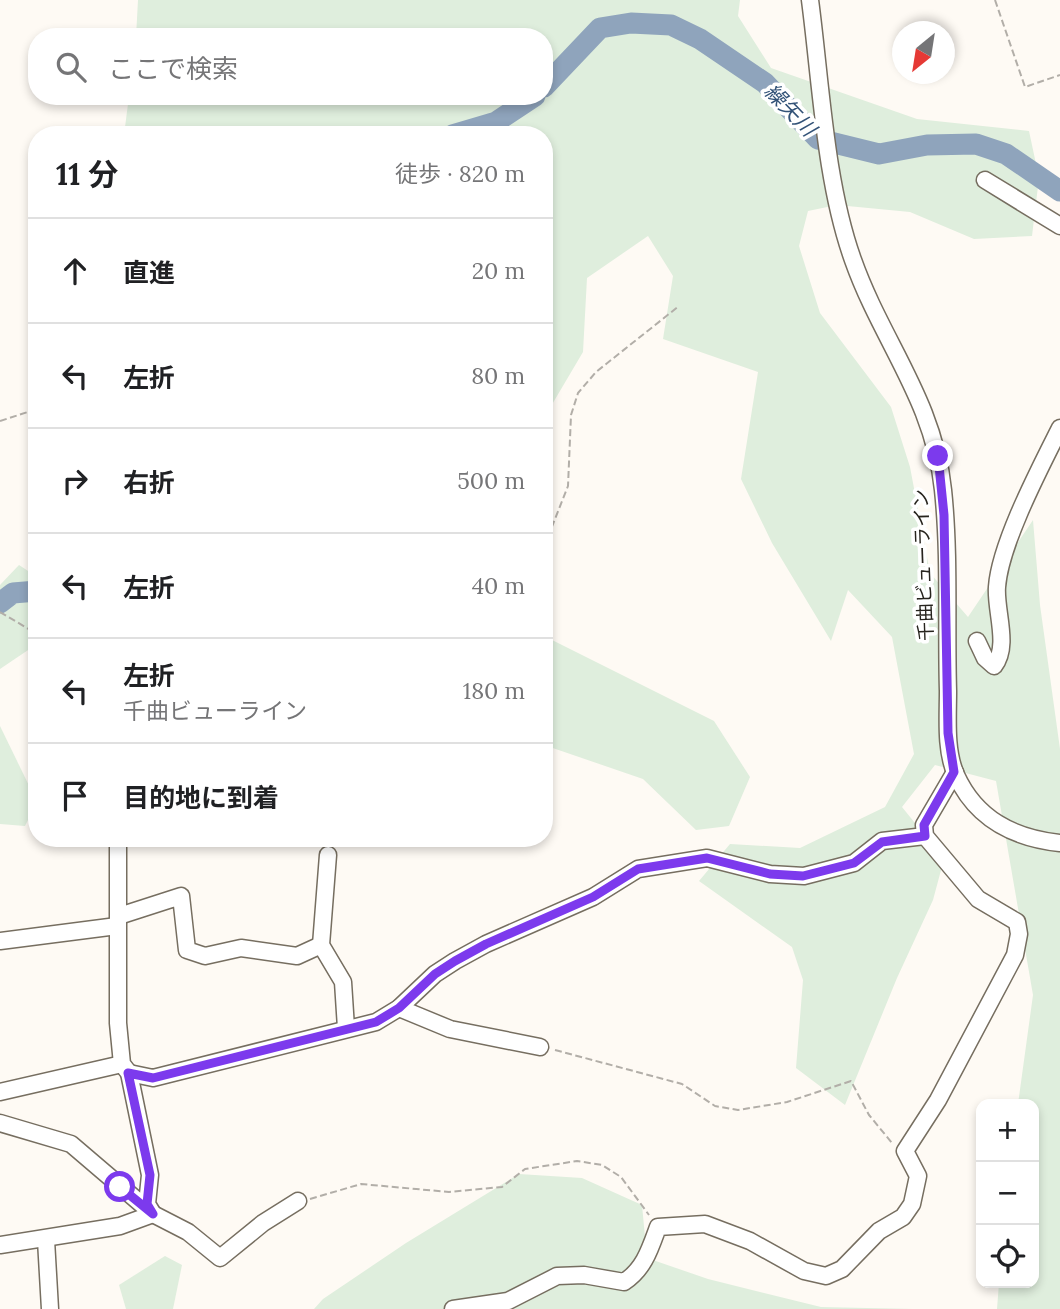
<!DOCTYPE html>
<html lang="ja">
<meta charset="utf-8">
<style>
body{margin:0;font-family:Lora,"Noto Sans JP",serif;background:#f2f2f2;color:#202124}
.controls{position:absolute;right:21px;bottom:21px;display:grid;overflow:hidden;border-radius:14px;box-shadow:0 4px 10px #0003}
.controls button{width:63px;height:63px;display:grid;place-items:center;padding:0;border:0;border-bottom:2px solid #e0e0e0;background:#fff;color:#202124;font:35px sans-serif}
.compass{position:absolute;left:892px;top:21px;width:63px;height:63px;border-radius:50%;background:#fff;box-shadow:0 4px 10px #0003;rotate:210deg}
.stop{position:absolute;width:21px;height:21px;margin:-16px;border:5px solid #7c3aed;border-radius:50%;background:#fff}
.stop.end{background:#7c3aed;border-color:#fff;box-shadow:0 2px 7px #0008}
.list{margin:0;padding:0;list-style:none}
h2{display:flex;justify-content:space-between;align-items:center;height:91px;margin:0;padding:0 28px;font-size:30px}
h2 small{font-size:23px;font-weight:400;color:#757577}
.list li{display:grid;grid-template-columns:46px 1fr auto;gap:21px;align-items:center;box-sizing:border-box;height:105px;padding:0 28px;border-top:2px solid #e0e0e0}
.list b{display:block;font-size:26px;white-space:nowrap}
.list p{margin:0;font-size:23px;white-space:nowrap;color:#757577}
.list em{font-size:23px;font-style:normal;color:#757577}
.icon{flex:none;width:38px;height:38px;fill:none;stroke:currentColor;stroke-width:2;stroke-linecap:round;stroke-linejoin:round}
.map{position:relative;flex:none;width:1060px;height:1309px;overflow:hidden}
.search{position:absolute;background:#fff;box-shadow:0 4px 10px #0003;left:28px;top:28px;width:525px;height:77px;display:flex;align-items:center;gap:18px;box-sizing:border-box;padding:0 24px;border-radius:28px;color:#757577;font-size:26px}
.panel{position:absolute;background:#fff;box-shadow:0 4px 10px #0003;left:28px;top:126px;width:525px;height:721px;border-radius:28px}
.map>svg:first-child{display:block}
.green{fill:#dfeedd}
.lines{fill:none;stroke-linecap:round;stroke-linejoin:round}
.river{stroke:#8fa4bc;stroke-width:21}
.minor-casing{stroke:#766e60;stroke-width:19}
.path{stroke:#b2aea8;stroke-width:2;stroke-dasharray:7 3.5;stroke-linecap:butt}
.minor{stroke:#fff;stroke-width:16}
.route{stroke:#7c3aed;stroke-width:9}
.labels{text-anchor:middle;stroke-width:7;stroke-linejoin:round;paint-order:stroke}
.street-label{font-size:19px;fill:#27241e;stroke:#fff}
.water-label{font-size:21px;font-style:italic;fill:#325277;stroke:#fff}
</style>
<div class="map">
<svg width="1060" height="1309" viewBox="0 0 1060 1309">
<rect width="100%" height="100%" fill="#fefaf4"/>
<g class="green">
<polygon points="138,0 740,0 738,16 771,68 917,119 1029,131 1039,178 1032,236 974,239 910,212 837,205 808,211 799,246 820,313 891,407 910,467 930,573 968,617 1033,520 1040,605 1060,749 1060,1309 997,1309 999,1283 1034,1283 1034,1104 1018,1104 1033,995 996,781 935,765 902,807 944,859 933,900 897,978 845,1105 796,1068 803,980 792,947 699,881 730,844 800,848 885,807 914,754 892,637 848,590 831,641 772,543 741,479 758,372 663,339 673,276 648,236 587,278 583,352 544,418 544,135 124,135 129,96 544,96 544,37 136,37"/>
<polygon points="19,565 37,577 37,644 0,669 0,585"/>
<polygon points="544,636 714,721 750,777 729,826 696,830 643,779 544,745"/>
<polygon points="0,726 37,802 25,826 0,824"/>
<polygon points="519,1174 582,1178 642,1205 647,1258 708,1279 821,1307 913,1309 314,1309 323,1299 406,1243"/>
<polygon points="165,1256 182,1265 173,1309 126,1309 119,1285"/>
</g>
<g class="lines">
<g class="river">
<polyline points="544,87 600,28 631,23 671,25 700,39 765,83 818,139 879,154 927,145 976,144 1006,154 1060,191"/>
<polyline points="452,135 496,122 535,96"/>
<polyline points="0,603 13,593 37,591"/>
</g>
<defs>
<g id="minor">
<path d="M810,0C821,83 825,182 853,260C882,342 934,400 943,490C950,556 946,625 948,691C948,718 945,750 956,775C976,819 1013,838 1060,843"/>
<polyline points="985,180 1060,226"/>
<path d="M977,641L985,658L994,666C1010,646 995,610 997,587C1000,544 1040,468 1060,428"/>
<polyline points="118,838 118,1023 122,1064 129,1073 150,1175 147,1204 153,1214"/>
<polyline points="328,855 321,945 343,982 346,1028"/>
<polyline points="119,916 181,896 187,950 205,956 241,948 297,956 321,945"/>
<polyline points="0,941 117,926"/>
<polyline points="399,1008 450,1029 540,1047"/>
<polyline points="129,1073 153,1078 376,1022 399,1008 435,974 455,961 486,944 593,897 638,869 707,858 770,874 804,876 854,863 882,841 925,836"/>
<polyline points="0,1092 122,1064"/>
<polyline points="0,1123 71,1144 153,1214 188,1232 220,1258 263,1223 298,1201"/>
<polyline points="46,1240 50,1309"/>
<polyline points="0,1245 120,1226 153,1214"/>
<path d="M453,1309L508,1301L557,1276L584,1275L624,1282C644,1269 650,1249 658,1227L705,1224L750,1241L804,1271L826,1276L842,1269L879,1231L903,1217L912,1204L918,1176L905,1151L938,1100L1015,955L1019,934L1017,922L978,899L925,836L924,825L955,772"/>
</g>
</defs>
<use href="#minor" class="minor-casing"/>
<g class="path">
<polyline points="995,0 1025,87 1060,75"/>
<polyline points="0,421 37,409"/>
<polyline points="544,547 568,486 571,415 578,393 596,372 679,306"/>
<polyline points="0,612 37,634"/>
<polyline points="555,1050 682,1084 715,1106 738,1110 787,1102 851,1081 869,1115 892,1143"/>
<polyline points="310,1199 361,1184 449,1192 502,1187 525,1169 577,1161 602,1165 621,1177 649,1215"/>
</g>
<use href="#minor" class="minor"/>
</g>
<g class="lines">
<polyline class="route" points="120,1187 153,1214 147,1204 150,1175 128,1073 153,1078 376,1022 399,1008 435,974 455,961 486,944 593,897 638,869 707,858 770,874 803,876 854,863 882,842 925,836 924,825 954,772 948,733 944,515 938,456"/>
</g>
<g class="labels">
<g class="street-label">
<text transform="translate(923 565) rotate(-92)" y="7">千曲ビューライン</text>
</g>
<g class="water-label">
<text transform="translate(790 110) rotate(46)" y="7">繰矢川</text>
</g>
</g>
</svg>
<div class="controls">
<button>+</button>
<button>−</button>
<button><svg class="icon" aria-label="locate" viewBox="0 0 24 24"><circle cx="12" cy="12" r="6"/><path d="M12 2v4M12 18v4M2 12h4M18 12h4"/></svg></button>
</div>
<svg class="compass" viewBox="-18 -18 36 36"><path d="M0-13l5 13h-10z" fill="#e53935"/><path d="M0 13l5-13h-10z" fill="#757577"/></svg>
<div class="stop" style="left:120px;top:1187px"></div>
<div class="stop end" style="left:938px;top:456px"></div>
<div class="search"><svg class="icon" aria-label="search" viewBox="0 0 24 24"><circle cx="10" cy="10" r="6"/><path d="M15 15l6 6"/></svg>ここで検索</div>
<section class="panel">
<h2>11 分<small>徒歩 · 820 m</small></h2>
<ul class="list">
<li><svg class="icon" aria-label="ahead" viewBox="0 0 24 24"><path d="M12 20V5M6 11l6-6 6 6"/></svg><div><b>直進</b></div><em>20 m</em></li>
<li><svg class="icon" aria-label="left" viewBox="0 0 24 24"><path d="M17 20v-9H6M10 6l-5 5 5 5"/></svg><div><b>左折</b></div><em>80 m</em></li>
<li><svg class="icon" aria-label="right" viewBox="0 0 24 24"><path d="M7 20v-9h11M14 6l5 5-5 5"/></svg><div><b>右折</b></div><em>500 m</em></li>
<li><svg class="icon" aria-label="left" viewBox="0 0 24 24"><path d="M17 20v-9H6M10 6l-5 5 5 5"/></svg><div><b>左折</b></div><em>40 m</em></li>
<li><svg class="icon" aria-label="left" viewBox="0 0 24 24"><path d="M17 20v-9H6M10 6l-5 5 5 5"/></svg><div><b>左折</b><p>千曲ビューライン</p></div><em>180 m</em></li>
<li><svg class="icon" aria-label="arrive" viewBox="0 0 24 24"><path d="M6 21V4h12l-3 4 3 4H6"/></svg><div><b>目的地に到着</b></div></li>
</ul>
</section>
</div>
